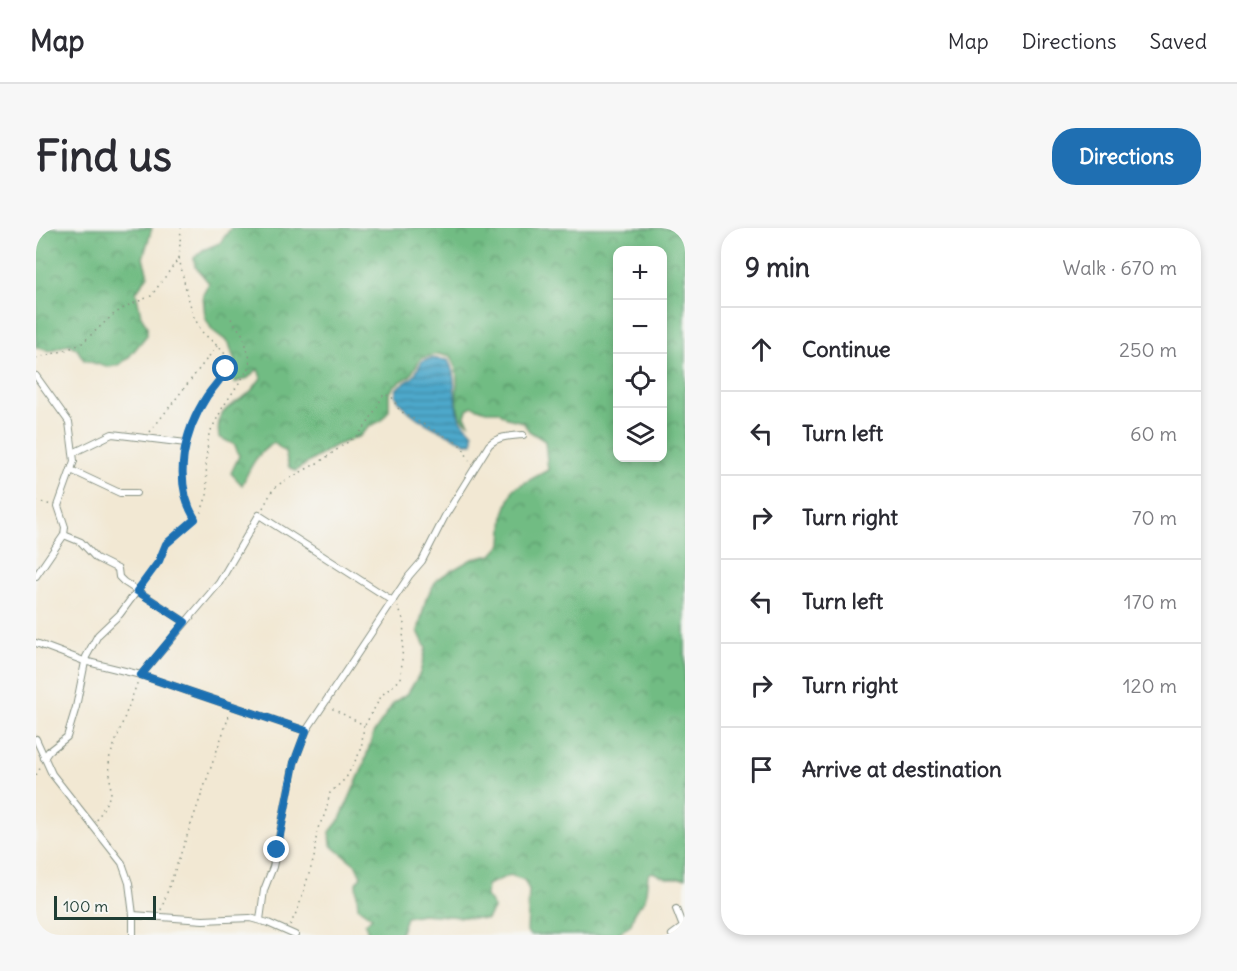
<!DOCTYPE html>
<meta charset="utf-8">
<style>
body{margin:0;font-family:Delius,sans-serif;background:#f7f7f7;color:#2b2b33}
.controls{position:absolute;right:18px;top:18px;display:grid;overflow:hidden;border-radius:12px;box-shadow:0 3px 9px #0003}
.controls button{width:54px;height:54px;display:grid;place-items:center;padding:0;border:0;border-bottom:2px solid #e1e1e2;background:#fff;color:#2b2b33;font:30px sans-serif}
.scale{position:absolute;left:18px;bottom:15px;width:102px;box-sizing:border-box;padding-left:6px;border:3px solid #1f3d34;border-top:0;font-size:16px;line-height:21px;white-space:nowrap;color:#1f3d34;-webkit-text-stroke:4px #f6f6f2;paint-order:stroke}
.stop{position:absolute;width:18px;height:18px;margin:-14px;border:4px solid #1f6fb2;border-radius:50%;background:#fff}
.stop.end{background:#1f6fb2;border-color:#fff;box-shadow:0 2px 6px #0008}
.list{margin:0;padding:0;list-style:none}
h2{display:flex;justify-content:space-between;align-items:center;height:78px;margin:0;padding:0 24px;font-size:26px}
h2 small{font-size:20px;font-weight:400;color:#7c7c81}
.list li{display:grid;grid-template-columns:39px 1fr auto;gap:18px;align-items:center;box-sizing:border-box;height:84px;padding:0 24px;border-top:2px solid #e1e1e2}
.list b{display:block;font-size:22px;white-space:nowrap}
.list em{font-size:20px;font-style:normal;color:#7c7c81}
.icon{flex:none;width:33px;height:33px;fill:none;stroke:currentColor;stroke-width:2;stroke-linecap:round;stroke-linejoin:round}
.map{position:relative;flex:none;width:649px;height:707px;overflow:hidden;border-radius:24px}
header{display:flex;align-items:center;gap:36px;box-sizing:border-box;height:84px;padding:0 30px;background:#fff;border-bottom:2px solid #e1e1e2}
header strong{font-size:28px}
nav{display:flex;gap:33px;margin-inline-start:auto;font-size:21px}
.intro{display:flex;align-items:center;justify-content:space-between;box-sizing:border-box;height:144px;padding:0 36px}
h1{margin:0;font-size:42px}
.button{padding:15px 27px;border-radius:24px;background:#1f6fb2;color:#fff;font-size:21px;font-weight:700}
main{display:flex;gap:36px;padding:0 36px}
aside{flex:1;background:#fff;border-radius:24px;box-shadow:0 3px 9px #0003}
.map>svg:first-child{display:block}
.forest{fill:url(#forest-crowns);stroke:#487c5c;stroke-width:1.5;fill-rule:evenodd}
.water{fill:url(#water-rules);stroke:#367280;stroke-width:1.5}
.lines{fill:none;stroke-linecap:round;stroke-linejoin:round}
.street-casing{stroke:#889284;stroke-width:8}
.path{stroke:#889284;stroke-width:1.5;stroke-dasharray:1.5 4.5;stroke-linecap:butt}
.street{stroke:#fff;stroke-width:6}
.route{stroke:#1f6fb2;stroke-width:8}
</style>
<header>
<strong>Map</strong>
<nav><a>Map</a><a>Directions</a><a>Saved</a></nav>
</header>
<div class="intro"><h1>Find us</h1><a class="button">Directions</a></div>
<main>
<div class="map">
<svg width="649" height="707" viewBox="0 0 649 707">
<defs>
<pattern id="forest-crowns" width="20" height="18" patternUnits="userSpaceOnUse" patternTransform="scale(1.5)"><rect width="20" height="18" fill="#71bc83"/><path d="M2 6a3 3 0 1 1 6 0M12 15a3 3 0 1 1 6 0" fill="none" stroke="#5c9a6c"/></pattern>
<pattern id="water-rules" width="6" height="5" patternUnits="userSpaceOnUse" patternTransform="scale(1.5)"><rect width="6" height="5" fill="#4da8cb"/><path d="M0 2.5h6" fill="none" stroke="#3f8aa6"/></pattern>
</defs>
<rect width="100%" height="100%" fill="#f6f6f2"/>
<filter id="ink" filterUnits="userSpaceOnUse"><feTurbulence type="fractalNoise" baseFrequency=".0167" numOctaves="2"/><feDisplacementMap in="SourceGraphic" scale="12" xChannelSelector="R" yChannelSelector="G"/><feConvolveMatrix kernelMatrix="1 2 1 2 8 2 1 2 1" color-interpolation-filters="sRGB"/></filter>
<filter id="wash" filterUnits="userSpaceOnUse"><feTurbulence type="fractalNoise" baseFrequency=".008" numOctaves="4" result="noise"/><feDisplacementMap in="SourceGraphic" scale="24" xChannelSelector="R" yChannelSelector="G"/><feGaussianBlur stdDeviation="1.35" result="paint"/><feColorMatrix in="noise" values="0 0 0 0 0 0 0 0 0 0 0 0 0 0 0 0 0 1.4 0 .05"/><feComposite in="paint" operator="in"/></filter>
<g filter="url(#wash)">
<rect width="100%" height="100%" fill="#f2e8d3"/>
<g class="forest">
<polygon points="0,0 116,0 107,30 112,47 100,64 105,88 111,98 111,107 93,129 83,137 71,139 48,132 41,121 33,116 13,123 0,119"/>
<path d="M195,0H649V650H631L616,644L612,647L609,672L599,683L595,696L580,707H494L491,704L493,662L488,652L474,647L451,657L450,668L458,679L451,691L386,686L370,689L364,707H333L329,696L336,689L322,679L320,655L325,648L320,637L295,617L294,604L304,591L327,539L337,506L358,474L372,465L384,445L390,420L382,403L390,371L401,351L436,331L456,327L466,316L468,286L477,261L512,242L509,213L493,203L487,194L471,190L462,183H450L436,178L431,182L429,188L433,195C414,187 424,159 420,142C419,138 416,133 414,129L402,126L385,130L374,148L359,157L353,166V182L345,193L332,199L324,208L298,218L259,243L253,239L249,224L238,215C221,224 214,240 206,257L195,245L203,228L199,217L183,209C179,181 195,179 213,165C217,161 221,155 225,150L222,141L212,150L198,155L195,147L199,135L193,115L176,102L169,89L167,67L173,55L159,38L158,30L167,22L184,15ZM582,22H626V230H582Z"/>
</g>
<path class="water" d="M395,130L412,132C422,148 416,168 422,186C424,194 432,198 437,205V215H430C406,203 373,192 359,167L361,160L377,149L386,133Z"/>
</g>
<g filter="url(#ink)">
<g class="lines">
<defs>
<g id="street">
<polyline points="0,148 33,194 38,233 22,278 29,299 28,307 0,348"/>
<polyline points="37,225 76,206 150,215"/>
<polyline points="35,242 84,265 100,265"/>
<polyline points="28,307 45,314 60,330 82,341 83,349 88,354 149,394"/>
<polyline points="0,415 48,433 105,447 270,503"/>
<polyline points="105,447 183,355 223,287 357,373"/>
<polyline points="0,511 16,546 86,635 93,655 97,687 97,707"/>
<polyline points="8,530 13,523 31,509 40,479 50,429 62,407 84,386 101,363"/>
<polyline points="97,687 167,692 214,690 232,695 259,707"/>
<path d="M224,692L228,662L237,639L258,535L270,503L373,348L386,333L409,288L453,217C462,208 475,208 487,207"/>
<polyline points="636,707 647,699 640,681"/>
</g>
</defs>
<use href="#street" class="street-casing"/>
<g class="path">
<polyline points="143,30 151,66 158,89 166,104 188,124 190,133 190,141 185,151 171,167 151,209"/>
<polyline points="0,130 27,123 45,116 78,86 91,78 115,68 143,30 145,0"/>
<polyline points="114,204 181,118"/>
<path d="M148,222C144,245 147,270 158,290"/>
<polyline points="0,273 16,277"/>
<polyline points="227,280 237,261 245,255 285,233 323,206 332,195 348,166 356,169 362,180 370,187 422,215 427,220 434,234"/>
<polyline points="105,358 123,333 130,316 165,284 171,267 170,231 173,206 187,179 213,140 214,131 207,107 193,88"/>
<polyline points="329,497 346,467 365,451 368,393 362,379"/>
<polyline points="0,547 5,539"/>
<polyline points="61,592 75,566 73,531 102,453"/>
<polyline points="125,682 194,485"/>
<polyline points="254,697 262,681 278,630 281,602 289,586 294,565 310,550 325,522 328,497 295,480"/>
</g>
<use href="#street" class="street"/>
</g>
</g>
<g class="lines" filter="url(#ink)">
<path class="route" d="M190,141C185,152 178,158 171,168C148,203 136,252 159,291L130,316L123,333L101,363L149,394L105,447L270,503L258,535L241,622"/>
</g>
</svg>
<div class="controls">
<button>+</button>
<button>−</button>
<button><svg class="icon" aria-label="locate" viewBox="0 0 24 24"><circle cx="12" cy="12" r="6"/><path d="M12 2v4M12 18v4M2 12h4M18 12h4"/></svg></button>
<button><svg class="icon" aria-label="layers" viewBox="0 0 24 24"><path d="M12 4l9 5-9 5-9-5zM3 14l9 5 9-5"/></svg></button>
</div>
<div class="scale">100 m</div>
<div class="stop" style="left:190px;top:141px"></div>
<div class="stop end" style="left:241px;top:622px"></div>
</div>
<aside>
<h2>9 min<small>Walk · 670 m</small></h2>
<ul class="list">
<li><svg class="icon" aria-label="ahead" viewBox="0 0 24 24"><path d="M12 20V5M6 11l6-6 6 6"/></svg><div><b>Continue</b></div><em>250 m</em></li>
<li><svg class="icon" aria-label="left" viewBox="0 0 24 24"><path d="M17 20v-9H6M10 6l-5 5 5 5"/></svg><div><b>Turn left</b></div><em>60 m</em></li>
<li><svg class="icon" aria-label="right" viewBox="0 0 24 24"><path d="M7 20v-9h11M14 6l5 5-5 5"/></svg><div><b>Turn right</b></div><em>70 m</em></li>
<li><svg class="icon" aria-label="left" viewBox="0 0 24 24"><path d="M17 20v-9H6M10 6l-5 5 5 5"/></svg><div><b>Turn left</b></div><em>170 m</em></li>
<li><svg class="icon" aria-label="right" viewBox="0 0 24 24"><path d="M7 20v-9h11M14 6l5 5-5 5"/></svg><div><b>Turn right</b></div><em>120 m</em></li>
<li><svg class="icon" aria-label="arrive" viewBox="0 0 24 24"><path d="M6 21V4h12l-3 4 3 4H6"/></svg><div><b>Arrive at destination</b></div></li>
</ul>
</aside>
</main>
